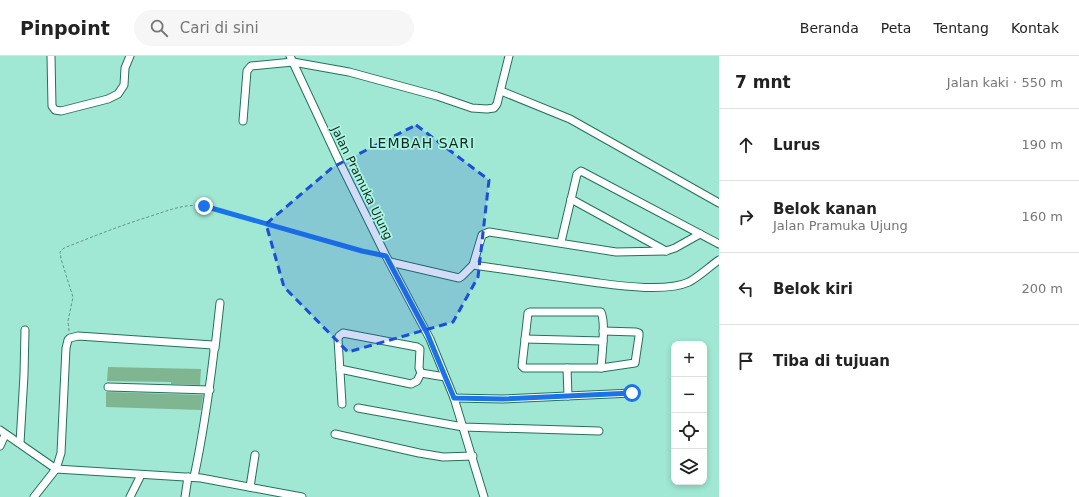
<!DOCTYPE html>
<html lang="id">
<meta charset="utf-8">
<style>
body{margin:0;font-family:"DejaVu Sans",sans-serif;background:#f6f6f6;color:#222}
.controls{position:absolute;right:12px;bottom:12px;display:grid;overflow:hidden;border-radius:8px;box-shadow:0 2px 6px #0003}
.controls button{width:36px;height:36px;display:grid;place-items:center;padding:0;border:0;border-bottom:1px solid #e0e0e0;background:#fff;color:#222;font:20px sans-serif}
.stop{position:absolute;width:12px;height:12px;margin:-9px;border:3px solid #1a73e8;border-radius:50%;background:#fff}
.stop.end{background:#1a73e8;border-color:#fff;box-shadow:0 1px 4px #0008}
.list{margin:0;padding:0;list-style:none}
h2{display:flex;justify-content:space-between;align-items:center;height:52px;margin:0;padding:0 16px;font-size:17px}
h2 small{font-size:13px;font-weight:400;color:#767676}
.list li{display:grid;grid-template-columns:26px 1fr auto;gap:12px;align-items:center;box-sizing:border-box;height:72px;padding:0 16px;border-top:1px solid #e0e0e0}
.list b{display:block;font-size:15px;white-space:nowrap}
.list p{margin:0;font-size:13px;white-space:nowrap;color:#767676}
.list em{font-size:13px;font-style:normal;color:#767676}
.icon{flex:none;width:22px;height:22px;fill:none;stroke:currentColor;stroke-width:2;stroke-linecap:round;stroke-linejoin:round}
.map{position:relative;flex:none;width:719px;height:441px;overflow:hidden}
header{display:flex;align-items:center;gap:24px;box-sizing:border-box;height:56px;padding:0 20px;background:#fff;border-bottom:1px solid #e0e0e0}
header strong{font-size:19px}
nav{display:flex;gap:22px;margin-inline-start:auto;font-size:14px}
.search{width:280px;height:36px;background:#f6f6f6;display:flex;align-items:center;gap:10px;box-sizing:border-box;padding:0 14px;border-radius:22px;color:#767676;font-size:15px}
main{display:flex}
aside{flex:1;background:#fff}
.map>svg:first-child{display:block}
.building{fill:#80b591}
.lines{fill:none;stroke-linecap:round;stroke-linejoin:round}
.minor-casing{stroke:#256f5d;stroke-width:9}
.path{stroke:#5f9586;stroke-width:1;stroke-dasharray:3 2;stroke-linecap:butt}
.minor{stroke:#fff;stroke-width:7}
.route{stroke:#1a73e8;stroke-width:5}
.marked{fill:#1d4ed8;fill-opacity:0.2;stroke:#1d4ed8;stroke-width:3;stroke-dasharray:8 5;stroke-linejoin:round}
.labels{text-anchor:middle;stroke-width:3.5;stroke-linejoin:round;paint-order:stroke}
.street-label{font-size:12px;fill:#0a2821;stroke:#adf5e0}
.quarter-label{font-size:14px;letter-spacing:1px;fill:#0a2821;stroke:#adf5e0}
</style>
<header>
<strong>Pinpoint</strong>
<div class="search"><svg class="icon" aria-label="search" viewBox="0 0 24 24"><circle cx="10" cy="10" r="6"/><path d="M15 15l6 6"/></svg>Cari di sini</div>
<nav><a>Beranda</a><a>Peta</a><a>Tentang</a><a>Kontak</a></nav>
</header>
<main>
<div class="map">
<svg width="719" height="441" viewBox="0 0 719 441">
<rect width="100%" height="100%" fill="#a0e8d3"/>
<g class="building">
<polygon points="108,311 201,313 200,329 171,328 171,326 107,325"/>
<polygon points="106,336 108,336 203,339 201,354 106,351"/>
</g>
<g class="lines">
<defs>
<g id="minor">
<polyline points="51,0 52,50 55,54 61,55 108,43 118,38 124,29 125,12 130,0"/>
<polyline points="290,0 340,107 386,200 430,283 454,342 484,441"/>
<polyline points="501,35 570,63 719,147"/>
<polyline points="243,65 247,15 251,10 293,6 349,16 437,40 472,52 487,53 494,52 497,48 509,0"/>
<polyline points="571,143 666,195"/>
<polyline points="561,186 577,118 581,115 719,188"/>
<path d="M390,206L459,222L462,220L473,209L599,227C622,230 667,236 689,226C700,220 709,211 719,204"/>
<polyline points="473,209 482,179 489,176 616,196 666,195 675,192 700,178"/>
<polyline points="525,283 603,285"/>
<polyline points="215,292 220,247"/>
<path d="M567,312H524L522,310L528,257L530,256H601C606,267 602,298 601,312"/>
<polyline points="340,313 411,328 417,325 421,317"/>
<polyline points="108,331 210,334"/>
<polyline points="568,340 567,312 601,312 635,307 639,280 639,277 636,276 603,275"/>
<polyline points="454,342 502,343 632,337"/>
<polyline points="342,348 338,283 339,280 343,277 417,291 420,293 419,312 421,317 445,321"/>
<polyline points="358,352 463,371 599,375"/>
<polyline points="0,374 56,413"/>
<polyline points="335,378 419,397 443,401 473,400"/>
<polyline points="20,387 24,319 25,274"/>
<polyline points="0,390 5,379"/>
<polyline points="56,413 201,422 302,441"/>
<polyline points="250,431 255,399"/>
<path d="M34,441L56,413L61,397L66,292L68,284L70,282L78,280L213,289L214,295C209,337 203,379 194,421"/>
<polyline points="130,441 141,419"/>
<polyline points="185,441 188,421"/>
</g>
</defs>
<use href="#minor" class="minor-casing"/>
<path class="path" d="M69,275L68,265L73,241L61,203L60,196L64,192C92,181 119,170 148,161C167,155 185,147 205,150L362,195L378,198"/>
<use href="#minor" class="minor"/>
</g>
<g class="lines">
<polyline class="route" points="204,150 362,195 386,200 427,277 454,342 502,343 632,337"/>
</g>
<path class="marked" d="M416,69L489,124L478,221L453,266L348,296L284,231L266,168L333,111Z"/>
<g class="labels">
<g class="street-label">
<text transform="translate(362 127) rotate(64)" y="4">Jalan Pramuka Ujung</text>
</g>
<g class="quarter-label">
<text x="422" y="92">LEMBAH SARI</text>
</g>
</g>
</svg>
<div class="controls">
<button>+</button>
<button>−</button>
<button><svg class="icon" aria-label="locate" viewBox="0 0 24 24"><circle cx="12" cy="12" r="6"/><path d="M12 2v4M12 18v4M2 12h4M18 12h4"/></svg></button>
<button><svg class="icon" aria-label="layers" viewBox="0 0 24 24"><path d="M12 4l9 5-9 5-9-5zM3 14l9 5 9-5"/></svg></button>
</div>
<div class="stop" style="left:632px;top:337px"></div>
<div class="stop end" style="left:204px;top:150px"></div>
</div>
<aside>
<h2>7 mnt<small>Jalan kaki · 550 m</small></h2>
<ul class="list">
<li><svg class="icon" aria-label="ahead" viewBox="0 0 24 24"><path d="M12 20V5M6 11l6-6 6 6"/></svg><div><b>Lurus</b></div><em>190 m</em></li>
<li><svg class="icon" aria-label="right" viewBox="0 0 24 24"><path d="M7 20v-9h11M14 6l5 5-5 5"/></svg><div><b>Belok kanan</b><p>Jalan Pramuka Ujung</p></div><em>160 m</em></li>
<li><svg class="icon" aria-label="left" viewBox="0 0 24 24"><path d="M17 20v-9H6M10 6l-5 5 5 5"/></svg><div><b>Belok kiri</b></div><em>200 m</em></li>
<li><svg class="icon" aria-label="arrive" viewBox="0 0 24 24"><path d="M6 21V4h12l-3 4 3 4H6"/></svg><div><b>Tiba di tujuan</b></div></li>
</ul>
</aside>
</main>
